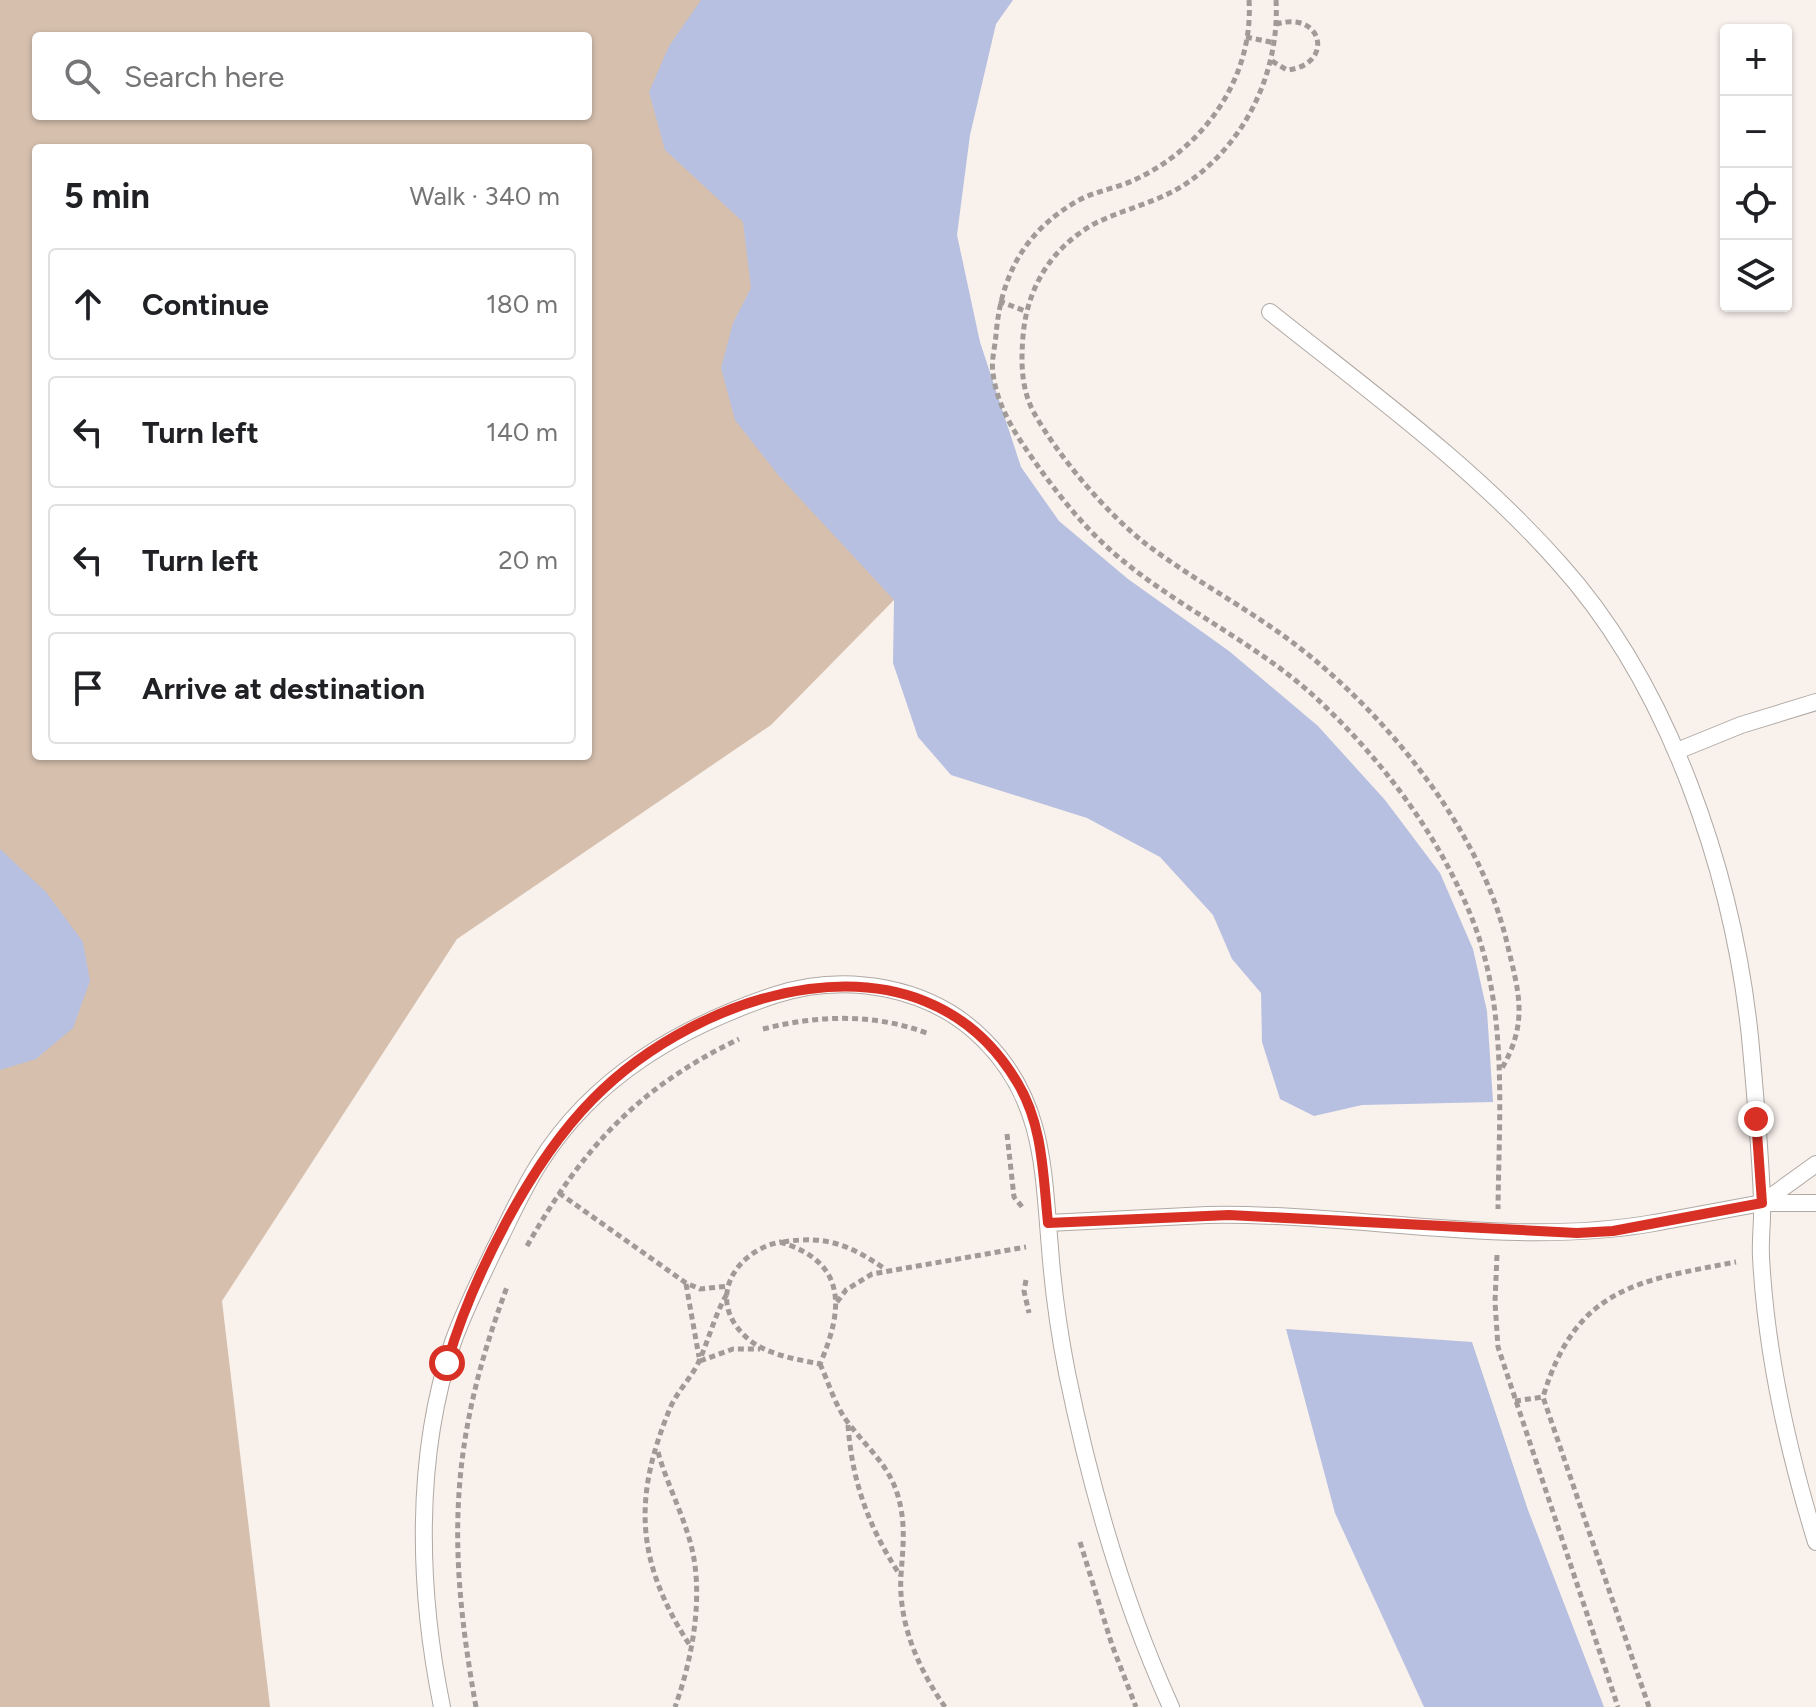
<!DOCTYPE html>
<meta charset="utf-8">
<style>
body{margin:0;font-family:Figtree,sans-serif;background:#f2f2f2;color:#202124}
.controls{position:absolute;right:24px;top:24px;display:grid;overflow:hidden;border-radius:8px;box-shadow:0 2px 6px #0004}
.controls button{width:72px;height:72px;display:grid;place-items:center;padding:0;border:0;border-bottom:2px solid #e0e0e0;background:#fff;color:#202124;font:40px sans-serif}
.stop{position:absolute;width:24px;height:24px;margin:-18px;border:6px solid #d93025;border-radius:50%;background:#fff}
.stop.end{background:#d93025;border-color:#fff;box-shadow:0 2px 8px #0008}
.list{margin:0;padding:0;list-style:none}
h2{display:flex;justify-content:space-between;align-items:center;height:104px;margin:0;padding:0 32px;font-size:34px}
h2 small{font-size:26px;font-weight:400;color:#757577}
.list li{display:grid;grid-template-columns:52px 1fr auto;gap:24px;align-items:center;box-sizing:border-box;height:112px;margin:0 16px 16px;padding:0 16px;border:2px solid #e0e0e0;border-radius:8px}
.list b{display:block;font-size:30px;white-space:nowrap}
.list em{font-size:26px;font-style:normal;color:#757577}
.icon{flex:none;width:44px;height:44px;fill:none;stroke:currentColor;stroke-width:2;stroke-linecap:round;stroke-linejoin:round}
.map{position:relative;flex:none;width:1816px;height:1707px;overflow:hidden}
.search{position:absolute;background:#fff;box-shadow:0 2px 6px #0004;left:32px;top:32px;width:560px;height:88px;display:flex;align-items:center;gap:20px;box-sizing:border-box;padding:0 28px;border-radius:8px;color:#757577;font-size:30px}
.panel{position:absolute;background:#fff;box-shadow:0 2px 6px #0004;left:32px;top:144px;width:560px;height:616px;border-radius:8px}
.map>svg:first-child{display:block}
.green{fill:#d6bfad;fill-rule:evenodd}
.water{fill:#b7c0e0}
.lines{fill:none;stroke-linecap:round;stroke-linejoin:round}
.service-casing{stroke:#b0a9a4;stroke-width:18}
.path{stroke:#a09b97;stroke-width:5;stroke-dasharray:6 4;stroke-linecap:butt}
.service{stroke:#fff;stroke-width:16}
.service-bridge-casing{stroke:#b0a9a4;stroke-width:18;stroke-linecap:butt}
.service-bridge{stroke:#fff;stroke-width:16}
.route{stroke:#d93025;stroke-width:10}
</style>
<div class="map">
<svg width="1816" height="1707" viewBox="0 0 1816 1707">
<rect width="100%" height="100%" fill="#f9f1ec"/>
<path class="green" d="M0,0H917L894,600L771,725L457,939L222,1301L270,1707H0ZM36,36H588V116H36ZM36,148H588V756H36Z"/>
<g class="water">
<polygon points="701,0 1013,0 996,24 970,135 957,235 980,342 1021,467 1059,521 1128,579 1229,651 1318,726 1385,800 1440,873 1473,949 1487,1011 1493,1102 1362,1105 1314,1116 1280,1099 1262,1042 1261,993 1232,959 1213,915 1160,857 1087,818 951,775 918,737 893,663 894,600 779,476 735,420 721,368 733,323 751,288 743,222 665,150 649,92 669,46"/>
<polygon points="0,849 46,892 83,942 90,981 73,1028 36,1059 0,1070"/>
<polygon points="1286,1329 1472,1342 1528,1510 1604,1707 1424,1707 1335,1513"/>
</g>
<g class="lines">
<defs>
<g id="service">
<path d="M1270,312C1369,391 1474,467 1559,563C1670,686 1733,874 1750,1037C1755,1091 1760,1146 1762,1200C1763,1219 1760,1238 1761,1257C1766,1352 1788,1451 1816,1542"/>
<polyline points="1677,751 1741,725 1816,702"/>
<polyline points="1762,1203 1816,1164"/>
<polyline points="1048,1223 1207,1215"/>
<polyline points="1654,1223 1762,1203 1816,1203"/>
<path d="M442,1707C418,1590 414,1457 453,1342C464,1311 479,1282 493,1252C508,1223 521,1192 539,1164C593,1077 680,1027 775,995C846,972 931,986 984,1040C1044,1100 1043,1169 1050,1248C1053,1289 1059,1332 1067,1373C1090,1485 1123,1602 1171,1707"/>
</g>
</defs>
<use href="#service" class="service-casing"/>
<g class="path">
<path d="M1249,0C1254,79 1202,150 1132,181C1116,188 1097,191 1081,199C1026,229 1001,274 996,335C995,347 991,361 993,373C997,407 1016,435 1035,462C1061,499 1091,536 1127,564C1187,612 1258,645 1315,697C1381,758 1440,836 1473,921C1508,1011 1499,1114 1498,1209"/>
<path d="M1276,0C1280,72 1245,145 1184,185C1156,203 1123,209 1094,224C1051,248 1027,288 1023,336C1021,362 1021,387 1033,411C1057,455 1106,513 1146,544C1187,575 1232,600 1274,629C1374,698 1479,823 1507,943C1519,993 1529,1022 1501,1070"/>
<polyline points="1246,37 1275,43"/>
<path d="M1272,61L1287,70C1335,65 1323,10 1277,24"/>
<polyline points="999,301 1025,311"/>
<path d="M763,1029C818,1015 875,1013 929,1034"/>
<polyline points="1007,1134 1014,1197 1023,1208"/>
<polyline points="559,1193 686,1283 700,1289 729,1286"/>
<path d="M780,1242C847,1262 844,1308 820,1364C795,1359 762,1354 744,1335C706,1298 736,1251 780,1242Z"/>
<path d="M783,1242C826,1235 850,1245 885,1269"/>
<path d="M527,1246C582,1149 637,1088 739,1039"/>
<polyline points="1497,1255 1495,1302 1498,1347 1618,1707"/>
<polyline points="1026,1280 1024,1291 1029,1313"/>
<polyline points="686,1284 699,1357"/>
<polyline points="837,1302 846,1290 872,1274 1026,1247"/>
<polyline points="700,1361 733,1349 760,1349"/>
<path d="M820,1364C829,1383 836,1409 850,1425C868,1449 889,1465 898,1496C906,1524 903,1546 901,1575C898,1623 918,1668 945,1707"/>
<polyline points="1515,1401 1543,1397"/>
<path d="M848,1425C852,1482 869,1528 900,1575"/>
<path d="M658,1452C668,1488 688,1523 694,1559C702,1606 691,1663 675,1707"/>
<polyline points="1080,1542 1112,1645 1136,1707"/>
<path d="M689,1644C635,1560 633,1496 671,1406C679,1389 693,1376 700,1359C710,1336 715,1314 728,1292"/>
<path d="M476,1707C447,1546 449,1442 507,1287"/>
<path d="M1649,1707L1543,1397C1576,1288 1636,1281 1736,1262"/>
</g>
<use href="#service" class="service"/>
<defs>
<path id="service-bridge" d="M1207,1215C1356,1212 1507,1249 1654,1223"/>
</defs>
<use href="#service-bridge" class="service-bridge-casing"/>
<use href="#service-bridge" class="service-bridge"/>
</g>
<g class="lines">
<path class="route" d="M447,1363C472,1278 530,1163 592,1100C700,989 921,921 1017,1082C1043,1124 1043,1175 1048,1223L1229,1215L1577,1233L1613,1231L1762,1203L1756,1119"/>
</g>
</svg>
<div class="controls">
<button>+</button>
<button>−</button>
<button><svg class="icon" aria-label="locate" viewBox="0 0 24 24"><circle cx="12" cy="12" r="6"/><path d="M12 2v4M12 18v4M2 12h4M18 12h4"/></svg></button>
<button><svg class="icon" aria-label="layers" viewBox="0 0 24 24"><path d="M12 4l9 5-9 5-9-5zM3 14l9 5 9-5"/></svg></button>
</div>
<div class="stop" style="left:447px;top:1363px"></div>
<div class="stop end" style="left:1756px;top:1119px"></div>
<div class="search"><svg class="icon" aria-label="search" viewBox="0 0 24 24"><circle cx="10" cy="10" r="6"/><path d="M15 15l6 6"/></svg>Search here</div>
<section class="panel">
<h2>5 min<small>Walk · 340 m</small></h2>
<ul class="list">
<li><svg class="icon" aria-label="ahead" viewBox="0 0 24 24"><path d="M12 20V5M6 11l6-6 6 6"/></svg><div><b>Continue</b></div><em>180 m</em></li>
<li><svg class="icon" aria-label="left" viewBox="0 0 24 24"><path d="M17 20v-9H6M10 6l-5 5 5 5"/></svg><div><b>Turn left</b></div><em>140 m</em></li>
<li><svg class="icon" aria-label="left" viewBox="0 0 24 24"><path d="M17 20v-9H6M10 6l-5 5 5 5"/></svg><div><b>Turn left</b></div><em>20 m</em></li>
<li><svg class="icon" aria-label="arrive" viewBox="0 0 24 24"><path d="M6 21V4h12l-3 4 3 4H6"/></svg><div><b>Arrive at destination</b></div></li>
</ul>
</section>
</div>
